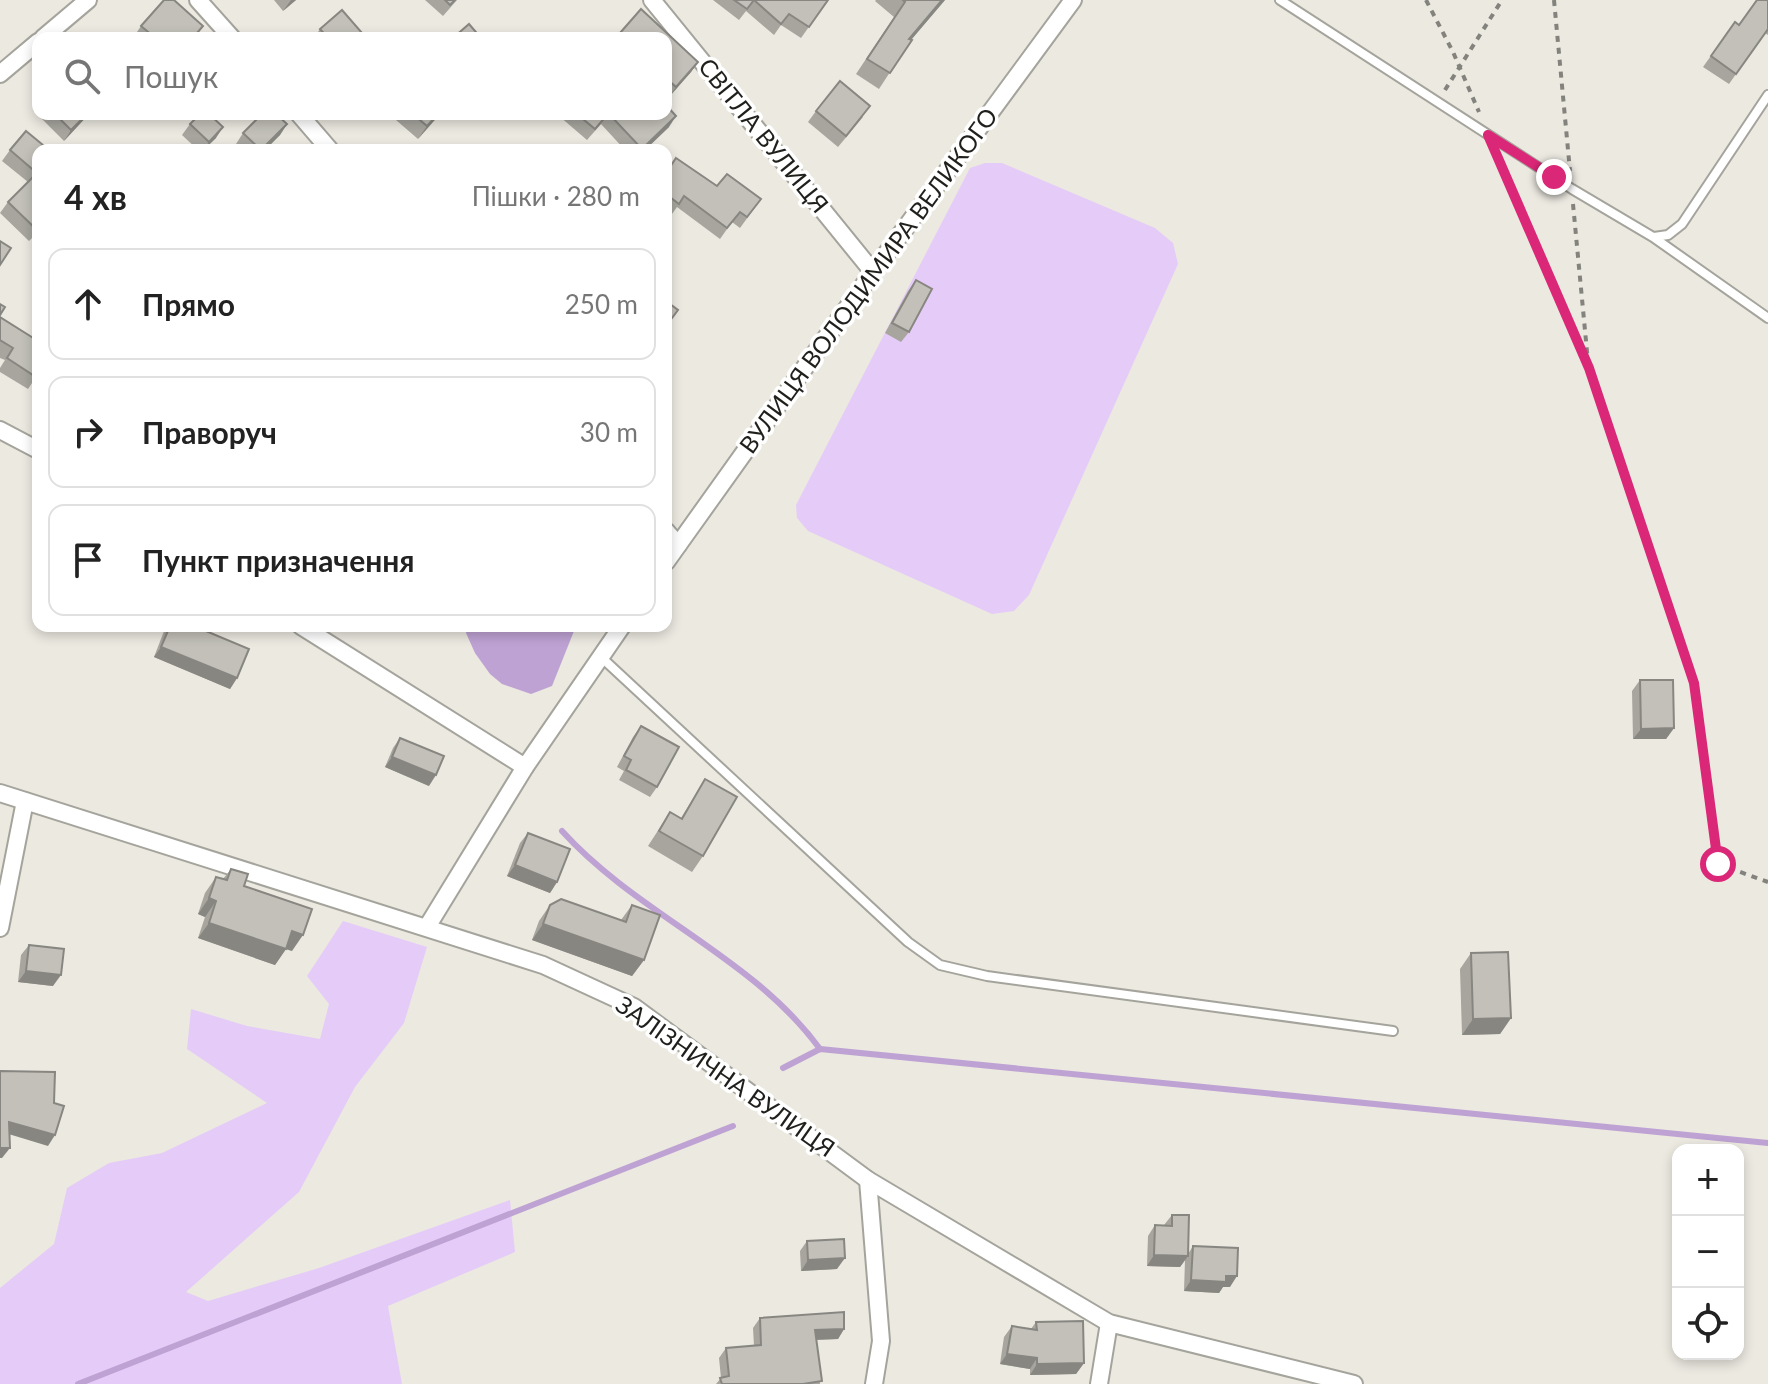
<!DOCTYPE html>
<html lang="uk">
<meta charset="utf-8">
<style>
body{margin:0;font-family:Lato,sans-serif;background:#f6f6f6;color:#222}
.controls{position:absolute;right:24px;bottom:24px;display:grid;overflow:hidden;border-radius:16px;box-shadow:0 4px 12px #0003}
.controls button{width:72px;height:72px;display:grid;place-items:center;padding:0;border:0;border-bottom:2px solid #e0e0e0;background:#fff;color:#222;font:40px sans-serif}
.stop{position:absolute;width:24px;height:24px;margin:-18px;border:6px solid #db2777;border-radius:50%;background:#fff}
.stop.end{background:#db2777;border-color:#fff;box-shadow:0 2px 8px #0008}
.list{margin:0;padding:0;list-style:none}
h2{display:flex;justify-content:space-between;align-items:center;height:104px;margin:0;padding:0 32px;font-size:34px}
h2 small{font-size:26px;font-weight:400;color:#767676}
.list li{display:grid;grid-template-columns:52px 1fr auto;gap:24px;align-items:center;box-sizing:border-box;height:112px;margin:0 16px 16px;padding:0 16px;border:2px solid #e0e0e0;border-radius:16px}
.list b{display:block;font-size:30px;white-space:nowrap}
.list em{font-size:26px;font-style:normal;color:#767676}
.icon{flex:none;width:44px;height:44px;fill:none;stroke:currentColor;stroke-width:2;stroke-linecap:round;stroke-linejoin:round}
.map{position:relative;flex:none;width:1768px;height:1384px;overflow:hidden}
.search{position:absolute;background:#fff;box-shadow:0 4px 12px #0003;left:32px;top:32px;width:640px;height:88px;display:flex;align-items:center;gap:20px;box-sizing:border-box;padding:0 28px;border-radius:16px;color:#767676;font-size:30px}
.panel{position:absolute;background:#fff;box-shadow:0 4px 12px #0003;left:32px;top:144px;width:640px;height:488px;border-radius:16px}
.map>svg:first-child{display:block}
.green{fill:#e5ccf8}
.water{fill:#bea2d3}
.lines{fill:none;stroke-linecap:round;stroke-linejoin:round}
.stream{stroke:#bea2d3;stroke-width:6}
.lane-casing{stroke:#a5a49c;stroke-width:12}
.street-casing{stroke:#a5a49c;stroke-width:20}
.path{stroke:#83827c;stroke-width:4;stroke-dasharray:6 6;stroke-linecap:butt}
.lane{stroke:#fff;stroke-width:8}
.street{stroke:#fff;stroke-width:16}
.wall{fill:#a7a59e}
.shaded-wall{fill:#888681}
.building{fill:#c2c0b8;stroke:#888681;stroke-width:2}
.route{stroke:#db2777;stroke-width:10}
.labels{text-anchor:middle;stroke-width:7;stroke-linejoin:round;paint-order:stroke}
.street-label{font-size:24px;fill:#1f1f1c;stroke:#fff}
</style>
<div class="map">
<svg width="1768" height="1384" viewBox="0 0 1768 1384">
<rect width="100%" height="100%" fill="#ebe9e0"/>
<g class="green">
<polygon points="985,163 1002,163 1155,228 1173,243 1178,264 1029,595 1014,611 992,614 808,531 797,518 796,505 970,168"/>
<polygon points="343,921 427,947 404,1023 355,1087 299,1192 186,1292 208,1301 319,1268 510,1200 515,1252 388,1306 402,1384 0,1384 0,1288 54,1244 67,1188 109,1163 162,1153 267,1103 187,1049 191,1009 247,1026 320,1039 329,1004 307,976"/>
</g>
<polygon class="water" points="467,626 576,626 552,686 531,694 502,684 490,674 475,653 466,633"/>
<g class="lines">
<g class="stream">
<path d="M562,831C638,915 752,956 820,1049"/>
<polyline points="783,1068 820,1049 1768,1143"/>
<polyline points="78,1384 733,1126"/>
</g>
<defs>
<g id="lane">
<polyline points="1280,0 1572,189 1653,237 1768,318"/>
<polyline points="1654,237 1668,235 1682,224 1768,95"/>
<polyline points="601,657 908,942 940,965 987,976 1393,1031"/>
</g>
<g id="street">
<polyline points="198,0 232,38"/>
<polyline points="652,0 873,272"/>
<polyline points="43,38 88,0"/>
<polyline points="0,74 38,42"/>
<polyline points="299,114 330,150"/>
<polyline points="0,430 38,450"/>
<polyline points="666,531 678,545"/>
<polyline points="666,562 873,272 1073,0"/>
<polyline points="301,626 525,767"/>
<polyline points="0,793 543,965 634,1007 868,1180 1109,1323 1354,1384"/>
<polyline points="427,927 525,767 622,626"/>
<polyline points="0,928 25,801"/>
<polyline points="868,1180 881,1341 874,1384"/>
<polyline points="1099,1384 1109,1323"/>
</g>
</defs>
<use href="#lane" class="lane-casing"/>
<use href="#street" class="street-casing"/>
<g class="path">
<polyline points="1426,0 1453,52 1479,112"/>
<polyline points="1554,0 1570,171"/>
<polyline points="1445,90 1502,0"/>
<polyline points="1498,157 1589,368 1694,683 1718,864 1768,882"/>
<polyline points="1573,204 1588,362"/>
</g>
<use href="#lane" class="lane"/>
<use href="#street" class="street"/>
</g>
<g class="wall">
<polygon points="274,0 296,0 283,11"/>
<polygon points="425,0 457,0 443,16"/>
<polygon points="713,0 828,0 801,38 781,25 774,35 746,11 739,20"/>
<polygon points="876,0 945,0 911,40 879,89 856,74 894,17 875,1"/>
<polygon points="1768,0 1768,35 1765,33 1729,84 1703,67 1735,22 1739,25"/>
<polygon points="641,9 698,62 691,72 669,97 666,95 666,38 616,38"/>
<polygon points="141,26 198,34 202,38 133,38"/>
<polygon points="320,29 360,38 314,38"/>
<polygon points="38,103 38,114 89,114 64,141 33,110"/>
<polygon points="816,111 863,117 838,147 808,122"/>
<polygon points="389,114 440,114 418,139"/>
<polygon points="560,114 666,114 669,127 645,150 625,150 601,124 587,140 559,116"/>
<polygon points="190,124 216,138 204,150 198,150 182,135"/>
<polygon points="287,124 280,135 265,150 242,150 236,144 243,133"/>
<polygon points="10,150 38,150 38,232 29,241 0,213 8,202 28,182 2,161"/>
<polygon points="666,173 717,186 761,199 740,228 732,222 720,239 677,207 672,214 666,210"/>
<polygon points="916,280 909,332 901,342 885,333 908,291"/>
<polygon points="0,317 38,374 28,389 0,372 0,368 5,360 0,358"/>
<polygon points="166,626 194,626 237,678 230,689 154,657"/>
<polygon points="1640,680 1674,728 1666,739 1633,739 1632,691"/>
<polygon points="641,726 657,787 650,797 619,780 624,771 617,767 633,737"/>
<polygon points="400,738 429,786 385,767 393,748"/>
<polygon points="705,779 703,856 692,872 648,846 670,812 681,818"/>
<polygon points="528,833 557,882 550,893 507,876 520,843"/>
<polygon points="231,869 292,951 286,949 275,965 198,938 205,917 198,914 205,893 216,877 223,879"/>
<polygon points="550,905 621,920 632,905 644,960 632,976 532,940 539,921"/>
<polygon points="29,945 53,986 18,982 21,955"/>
<polygon points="1471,953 1511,1018 1500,1034 1462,1035 1460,969"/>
<polygon points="1172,1215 1188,1254 1193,1246 1230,1287 1223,1287 1219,1293 1184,1291 1185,1260 1180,1267 1147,1266 1148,1236 1155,1225 1164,1225"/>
<polygon points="807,1241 837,1269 801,1271 800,1251"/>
<polygon points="760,1318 844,1329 838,1339 816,1340 820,1384 716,1384 721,1378 719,1358 726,1348 754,1346 753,1328"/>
<polygon points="1036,1322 1084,1363 1076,1374 1030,1375 1030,1369 1000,1364 1004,1337 1012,1326 1031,1329"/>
</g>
<g class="shaded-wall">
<polygon points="291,0 296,0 283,11"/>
<polygon points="942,0 945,0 899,54 909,39"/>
<polygon points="698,62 691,72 669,97 676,87"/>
<polygon points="87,114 89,114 64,141 71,130"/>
<polygon points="438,114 440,114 418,139 427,126"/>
<polygon points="676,116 669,127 645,150 641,150"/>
<polygon points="287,124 280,135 265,150 262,150"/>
<polygon points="223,127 216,138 203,150 209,142"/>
<polygon points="161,647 237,678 230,689 154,657"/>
<polygon points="1674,728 1666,739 1633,739 1641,729"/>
<polygon points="392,757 436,775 429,786 385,767"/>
<polygon points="515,865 557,882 550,893 507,876"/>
<polygon points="209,898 216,901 205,917 198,914"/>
<polygon points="209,923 292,931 303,935 292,951 286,949 275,965 198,938"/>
<polygon points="543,924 644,960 632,976 532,940"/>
<polygon points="26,971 61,975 53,986 18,982"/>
<polygon points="1511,1018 1500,1034 1462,1035 1473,1019"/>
<polygon points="9,1122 55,1135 48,1146 2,1132"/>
<polygon points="0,1148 10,1148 2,1158 0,1158"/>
<polygon points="1154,1255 1188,1256 1180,1267 1147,1266"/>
<polygon points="845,1258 837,1269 801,1271 808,1260"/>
<polygon points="1226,1276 1237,1276 1230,1287 1223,1287 1219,1293 1184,1291 1191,1280"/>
<polygon points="844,1329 838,1339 808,1340 815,1330"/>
<polygon points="1007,1354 1037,1358 1030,1369 1000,1364"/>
<polygon points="1084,1363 1076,1374 1030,1375 1037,1364"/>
</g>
<g class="building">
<polygon points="164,0 174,0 203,26 197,33 202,38 151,38 153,36 141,26"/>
<polygon points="445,0 455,0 450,5"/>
<polygon points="734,0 828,0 809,27 789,14 781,24 754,0 747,9"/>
<polygon points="903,0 942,0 909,39 912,40 890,73 867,59 905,2"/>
<polygon points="1757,0 1768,0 1768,29 1736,74 1711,56 1735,22 1739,25"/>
<polygon points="641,9 698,62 676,87 666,78 666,38 626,38 620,33"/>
<polygon points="342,10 363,34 358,38 328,38 320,29"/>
<polygon points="469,24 481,38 453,38"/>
<polygon points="840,81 870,106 846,136 816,111"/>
<polygon points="666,105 676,116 642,149 609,114 666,114"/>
<polygon points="55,114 87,114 71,130"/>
<polygon points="200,114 209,114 223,127 209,142 190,124"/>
<polygon points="262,114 276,114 287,124 261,150 243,133"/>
<polygon points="413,114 438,114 427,126"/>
<polygon points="577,114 608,114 595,129"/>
<polygon points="26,131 49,150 38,150 38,174 10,150"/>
<polygon points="676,158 717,186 727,174 761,199 747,217 740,212 727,228 684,196 679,204 666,194 666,173"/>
<polygon points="32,178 38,184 38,229 37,230 8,202"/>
<polygon points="0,241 11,248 0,265"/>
<polygon points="916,280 932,289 909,332 892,323"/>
<polygon points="666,301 678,310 666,326"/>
<polygon points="0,304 5,307 0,315"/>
<polygon points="0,317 38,341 38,374 36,377 7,358 13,348 0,340"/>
<polygon points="170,626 194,626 249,649 237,678 161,647"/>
<polygon points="1640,680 1673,680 1674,728 1641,729"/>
<polygon points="641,726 679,747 657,787 626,770 631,760 624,756"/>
<polygon points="400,738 444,756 436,775 392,757"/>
<polygon points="705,779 737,797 703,856 659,831 670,812 682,819"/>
<polygon points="528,833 570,849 557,882 515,865"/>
<polygon points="231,869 248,874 244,886 312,909 303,935 292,931 286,949 209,923 216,901 209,898 216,877 227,880"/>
<polygon points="561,899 626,922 632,905 660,915 644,960 543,924 550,905"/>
<polygon points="29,945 64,949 61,975 26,971"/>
<polygon points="1508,952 1511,1018 1473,1019 1471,953"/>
<polygon points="0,1071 55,1072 54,1103 64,1106 55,1135 9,1122 10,1148 0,1148"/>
<polygon points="1172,1215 1189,1215 1188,1256 1154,1255 1155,1225 1172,1226"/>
<polygon points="844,1239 845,1258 808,1260 807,1241"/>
<polygon points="1193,1246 1238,1248 1237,1276 1226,1276 1226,1282 1191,1280"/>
<polygon points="844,1312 844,1329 815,1330 822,1381 803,1384 722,1384 720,1378 729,1376 726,1348 761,1345 760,1318"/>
<polygon points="1083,1321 1084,1363 1037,1364 1037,1358 1007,1354 1012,1326 1037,1330 1036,1322"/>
</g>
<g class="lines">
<polyline class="route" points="1554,177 1488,135 1589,368 1694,683 1718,864"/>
</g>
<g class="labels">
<g class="street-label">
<text transform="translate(763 136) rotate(51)" y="8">СВІТЛА ВУЛИЦЯ</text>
<text transform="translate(869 281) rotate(-54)" y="8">ВУЛИЦЯ ВОЛОДИМИРА ВЕЛИКОГО</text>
<text transform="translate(725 1077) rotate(35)" y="8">ЗАЛІЗНИЧНА ВУЛИЦЯ</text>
</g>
</g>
</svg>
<div class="controls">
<button>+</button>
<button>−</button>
<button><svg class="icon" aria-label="locate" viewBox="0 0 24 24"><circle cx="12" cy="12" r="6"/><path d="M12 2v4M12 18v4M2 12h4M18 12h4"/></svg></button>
</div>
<div class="stop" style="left:1718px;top:864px"></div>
<div class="stop end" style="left:1554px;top:177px"></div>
<div class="search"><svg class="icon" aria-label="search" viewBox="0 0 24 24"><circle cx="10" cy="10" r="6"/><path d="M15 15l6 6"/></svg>Пошук</div>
<section class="panel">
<h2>4 хв<small>Пішки · 280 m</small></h2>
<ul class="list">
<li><svg class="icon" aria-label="ahead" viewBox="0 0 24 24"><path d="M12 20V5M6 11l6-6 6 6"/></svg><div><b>Прямо</b></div><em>250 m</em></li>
<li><svg class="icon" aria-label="right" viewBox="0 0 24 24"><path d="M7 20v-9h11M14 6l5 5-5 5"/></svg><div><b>Праворуч</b></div><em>30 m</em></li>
<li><svg class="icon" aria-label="arrive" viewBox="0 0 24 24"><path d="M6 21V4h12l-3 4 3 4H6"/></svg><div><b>Пункт призначення</b></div></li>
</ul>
</section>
</div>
